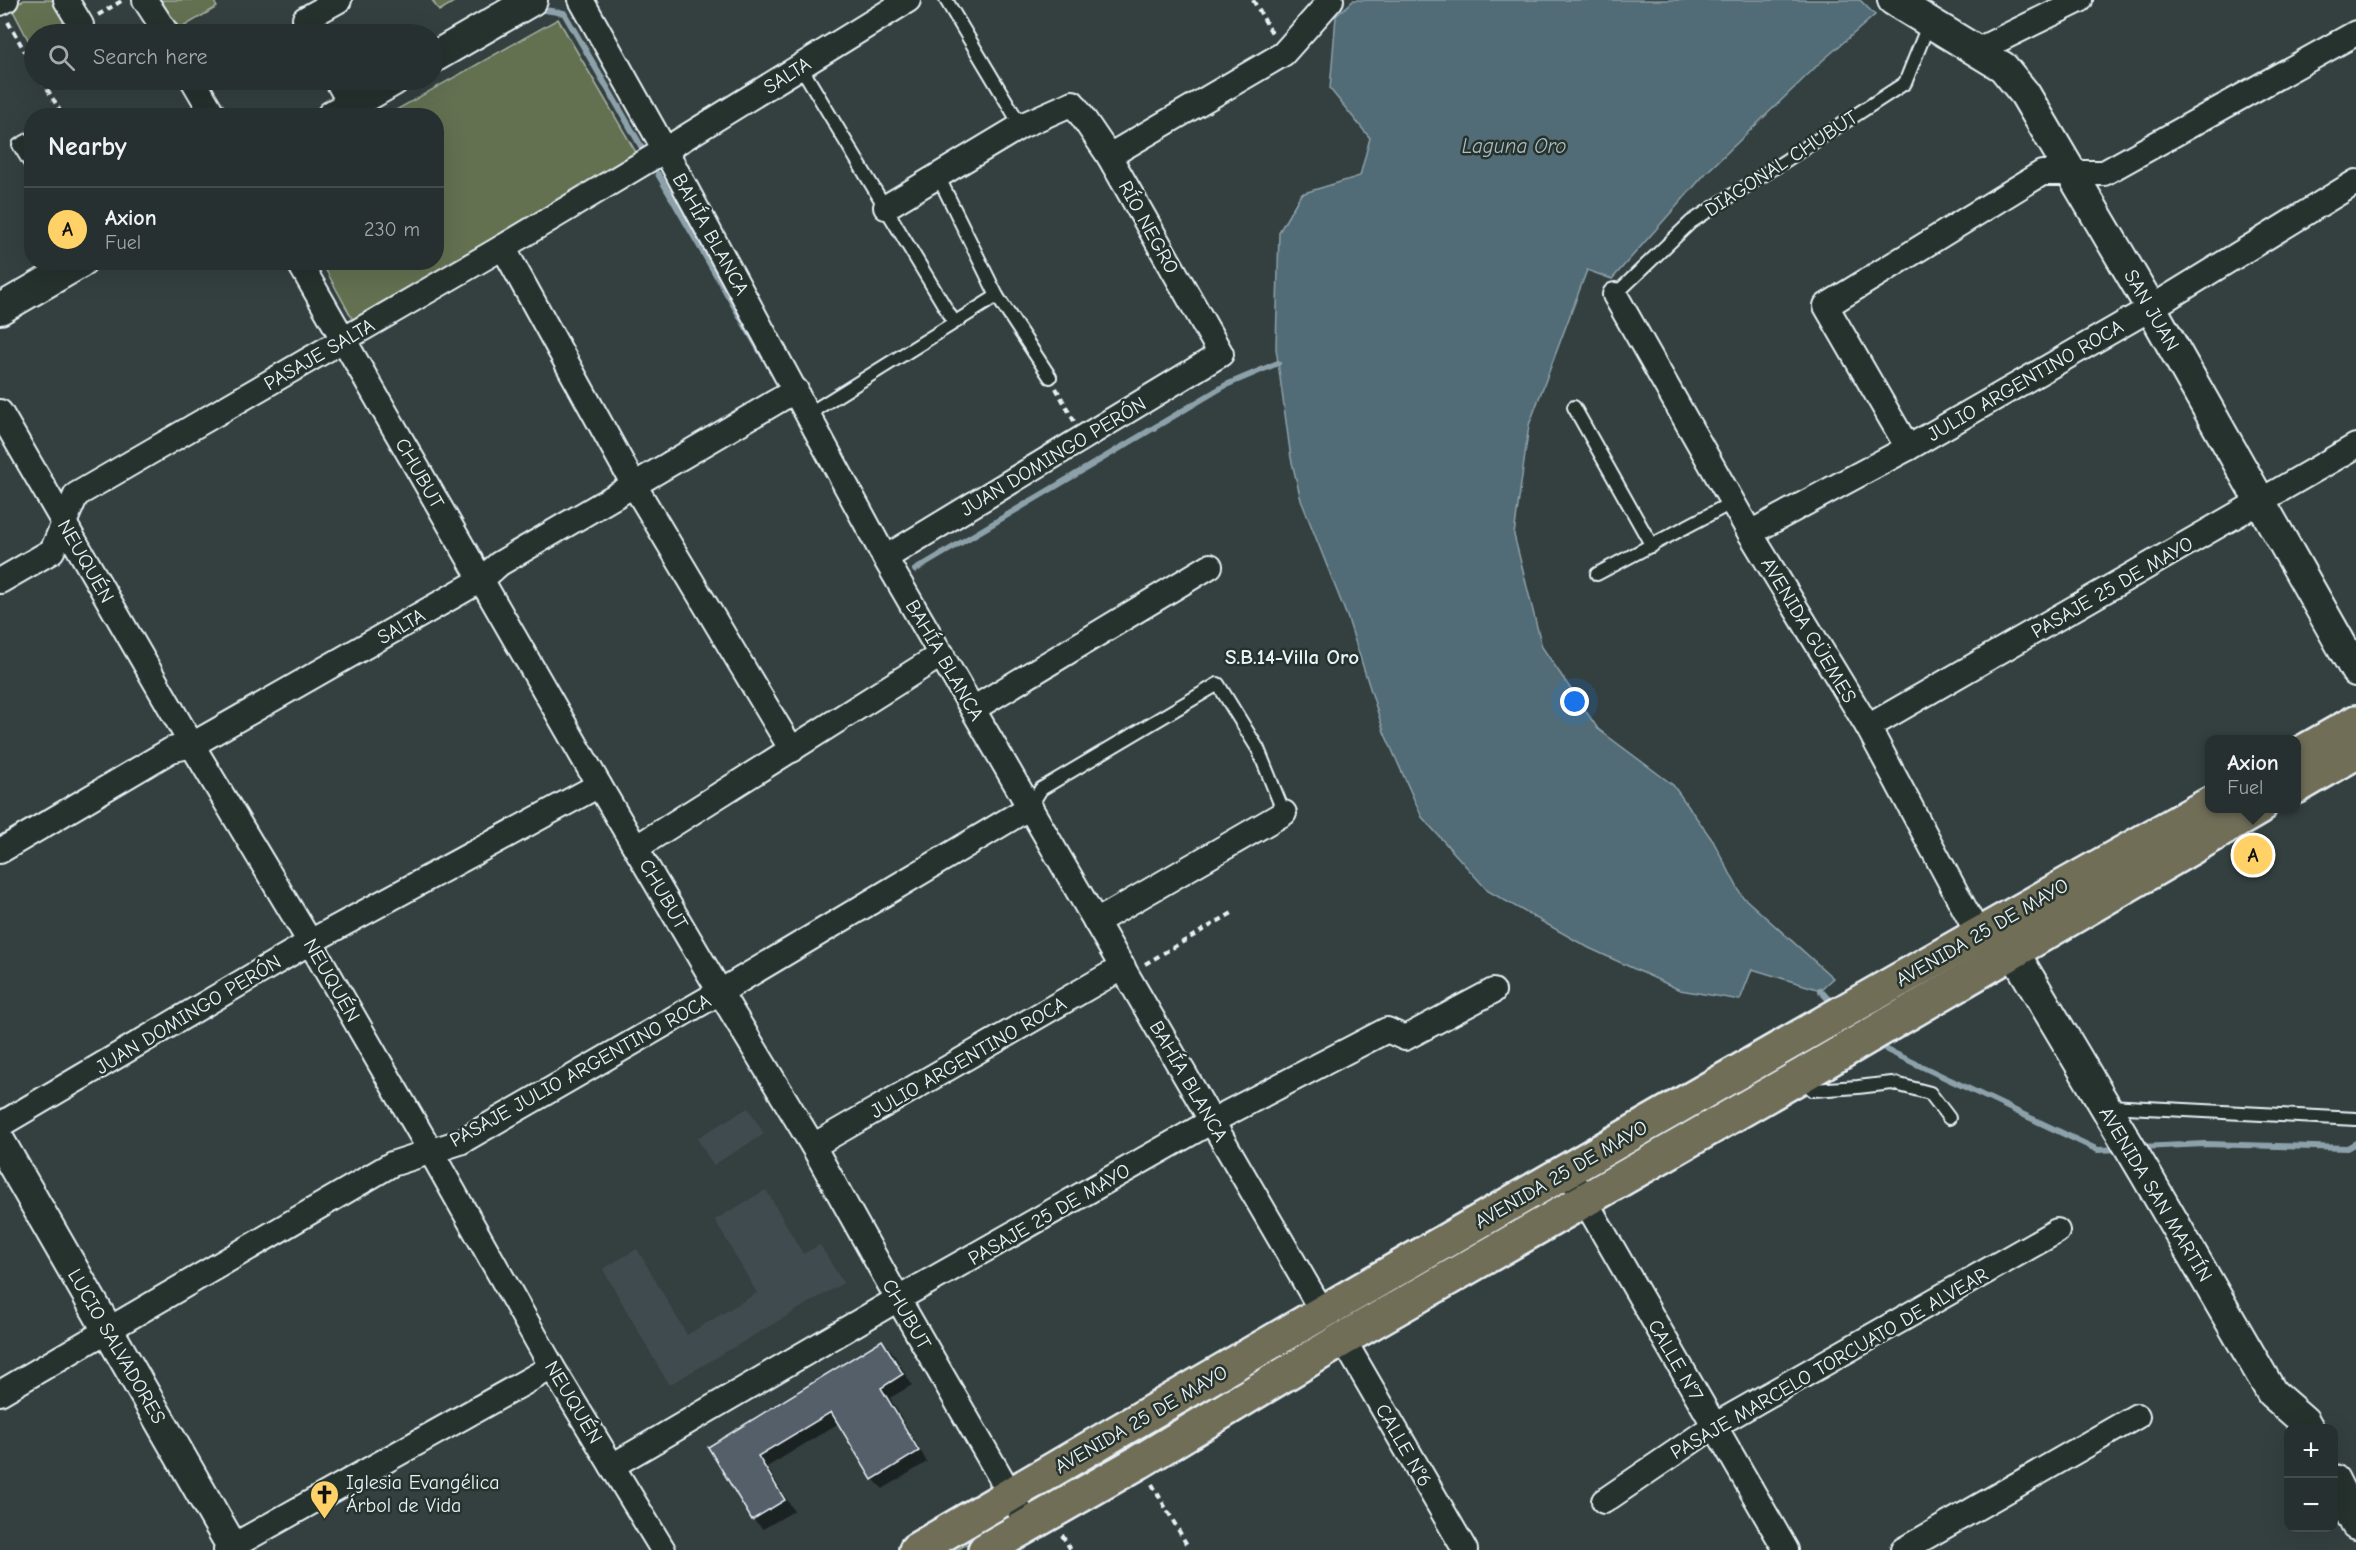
<!DOCTYPE html>
<meta charset="utf-8">
<style>
body{margin:0;font-family:"Comic Neue",sans-serif;background:#333c3c;color:#f1f3f6}
.controls{position:absolute;right:18px;bottom:18px;display:grid;overflow:hidden;border-radius:12px;box-shadow:0 6px 24px #0002}
.controls button{width:54px;height:54px;display:grid;place-items:center;padding:0;border:0;border-bottom:2px solid #434b4c;background:#273030;color:#f1f3f6;font:30px sans-serif}
.you{position:absolute;left:1575px;top:702px;width:21px;height:21px;margin:-15px;border:4px solid #fff;border-radius:50%;background:#1a73e8;box-shadow:0 0 0 9px #1a73e833}
.badge{display:grid;place-items:center;width:39px;height:39px;border-radius:50%;background:#ffd166;color:#111;font-size:20px;font-weight:700}
.pin{position:absolute;translate:-50% -50%;border:3px solid #fff;box-shadow:0 2px 6px #0006}
.popup{position:absolute;left:2205px;top:735px;width:96px;height:78px;box-sizing:border-box;display:grid;place-content:center;border-radius:12px;background:#273030;filter:drop-shadow(0 2px 4px #0005);font-size:20px;white-space:nowrap;color:#a4a9ab}
.popup b{font-size:22px;color:#f1f3f6}
.popup::after{content:'';position:absolute;left:50%;top:100%;margin-left:-12px;border:12px solid transparent;border-top-color:#273030}
.list{margin:0;padding:0;list-style:none}
h2{display:flex;justify-content:space-between;align-items:center;height:78px;margin:0;padding:0 24px;font-size:26px}
h2 small{font-size:20px;font-weight:400;color:#a4a9ab}
.list li{display:grid;grid-template-columns:39px 1fr auto;gap:18px;align-items:center;box-sizing:border-box;height:84px;padding:0 24px;border-top:2px solid #434b4c}
.list b{display:block;font-size:22px;white-space:nowrap}
.list p{margin:0;font-size:20px;white-space:nowrap;color:#a4a9ab}
.list em{font-size:20px;font-style:normal;color:#a4a9ab}
.icon{flex:none;width:33px;height:33px;fill:none;stroke:currentColor;stroke-width:2;stroke-linecap:round;stroke-linejoin:round}
.map{position:relative;flex:none;width:2356px;height:1550px;overflow:hidden}
.search{position:absolute;background:#273030;box-shadow:0 6px 24px #0002;left:24px;top:24px;width:420px;height:66px;display:flex;align-items:center;gap:15px;box-sizing:border-box;padding:0 21px;border-radius:33px;color:#a4a9ab;font-size:22px}
.panel{position:absolute;background:#273030;box-shadow:0 6px 24px #0002;left:24px;top:108px;width:420px;height:162px;border-radius:24px}
.map>svg:first-child{display:block}
.built{fill:#414c50}
.green{fill:#647151;stroke:#a6b1a4;stroke-width:1.5}
.water{fill:#516c76;stroke:#8da1aa;stroke-width:1.5}
.shadow{fill:#0007}
.lines{fill:none;stroke-linecap:round;stroke-linejoin:round}
.stream{stroke:#8da1aa;stroke-width:6}
.building{fill:#545e6b;stroke:#e8f1f8;stroke-width:1.5}
.service-casing{stroke:#e8f1f8;stroke-width:16}
.minor-casing{stroke:#e8f1f8;stroke-width:28}
.tertiary-casing{stroke:#e8f1f8;stroke-width:34}
.primary-casing{stroke:#e8f1f8;stroke-width:38}
.path{stroke:#e8f1f8;stroke-width:4;stroke-dasharray:6 4.5;stroke-linecap:butt}
.service{stroke:#26332d;stroke-width:12}
.minor{stroke:#26332d;stroke-width:24}
.tertiary{stroke:#26332d;stroke-width:30}
.primary{stroke:#716e59;stroke-width:33}
.labels{text-anchor:middle;stroke-width:5;stroke-linejoin:round;paint-order:stroke}
.street-label{font-size:20px;fill:#e8f1f8;stroke:#26332d}
.poi-label{font-size:20px;fill:#e8f1f8;stroke:#26332d;text-anchor:start}
.water-label{font-size:21px;font-style:italic;fill:#acbcc4;stroke:#26332d}
.neighbourhood-label{font-size:21px;font-weight:bold;fill:#e8f1f8;stroke:#26332d}
</style>
<div class="map">
<svg width="2356" height="1550" viewBox="0 0 2356 1550">
<rect width="100%" height="100%" fill="#344040"/>
<filter id="ink" filterUnits="userSpaceOnUse"><feTurbulence type="fractalNoise" baseFrequency=".0167" numOctaves="2"/><feDisplacementMap in="SourceGraphic" scale="12" xChannelSelector="R" yChannelSelector="G"/><feConvolveMatrix kernelMatrix="1 2 1 2 8 2 1 2 1" color-interpolation-filters="sRGB"/></filter>
<g filter="url(#ink)">
<g class="built">
<polygon points="748,1108 764,1134 713,1165 697,1138"/>
<polygon points="766,1190 803,1254 820,1245 843,1283 669,1385 603,1269 637,1249 687,1335 757,1293 715,1220"/>
</g>
<g class="green">
<polygon points="24,0 57,0 74,32 69,34 34,34 34,51 11,7"/>
<polygon points="159,0 213,0 217,7 178,30"/>
<polygon points="432,0 457,0 439,11"/>
<polygon points="558,19 637,154 353,320 322,263 436,262 436,116 387,115"/>
<polygon points="1554,1193 1559,1202 1057,1495 1051,1486"/>
<polygon points="993,1515 999,1525 957,1550 935,1550"/>
</g>
<polygon class="water" points="1354,0 1860,0 1875,15 1822,61 1706,173 1612,279 1587,270 1529,425 1514,535 1542,647 1598,729 1673,785 1713,841 1742,896 1833,978 1820,990 1752,969 1740,1000 1680,990 1589,948 1488,891 1422,817 1384,732 1348,619 1301,500 1291,458 1276,348 1279,232 1301,194 1360,176 1370,138 1330,89 1336,16"/>
<polygon class="shadow" points="882,1341 892,1351 912,1385 890,1398 927,1462 883,1489 873,1479 839,1423 767,1467 794,1511 763,1529 753,1519 710,1447"/>
<g class="lines">
<g class="stream">
<polyline points="538,9 564,13 641,146"/>
<polyline points="401,88 416,80"/>
<polyline points="658,174 764,358"/>
<polyline points="89,270 101,262"/>
<polyline points="915,570 1226,385 1278,363"/>
<polyline points="1820,990 1828,999"/>
<polyline points="1878,1041 1887,1050 2098,1150 2121,1149"/>
<polyline points="2140,1147 2205,1144 2347,1148 2356,1143"/>
</g>
</g>
<polygon class="building" points="882,1340 903,1374 881,1388 919,1451 872,1480 831,1412 758,1456 785,1500 752,1520 708,1447"/>
<g class="lines">
<defs>
<g id="service">
<polyline points="946,0 1021,126"/>
<polyline points="801,67 954,322"/>
<polyline points="32,138 19,145 32,166"/>
<polyline points="938,176 997,296 1050,377"/>
<polyline points="1615,295 1691,222 1905,83 1929,23"/>
<polyline points="1574,407 1652,546"/>
<polyline points="808,414 997,296"/>
<polyline points="1597,574 1733,502"/>
<polyline points="1030,807 1041,789 1218,684 1258,749 1284,813"/>
<polyline points="1800,1078 1813,1090 1858,1087 1892,1083 1930,1093 1949,1118"/>
<polyline points="2108,1106 2356,1119"/>
</g>
<g id="minor">
<polyline points="66,0 81,25"/>
<polyline points="145,0 167,34"/>
<polyline points="581,0 665,150 885,558 1323,1313"/>
<polyline points="0,3 6,0"/>
<polyline points="314,34 305,19 339,0"/>
<polyline points="1976,51 2080,0"/>
<polyline points="193,80 214,116"/>
<polyline points="337,80 351,105"/>
<polyline points="1109,156 1283,54 1331,0"/>
<polyline points="503,247 634,485 792,750"/>
<polyline points="299,262 599,785 720,992 813,1146 898,1299 1028,1525"/>
<polyline points="1615,295 1750,533 1868,727 1978,934 1992,941"/>
<polyline points="0,412 192,745 310,942 430,1150 552,1367 663,1550"/>
<polyline points="1908,448 1826,306 2042,173 2104,173 2356,33"/>
<polyline points="1750,533 1908,448 2151,308 2356,182"/>
<polyline points="885,558 1221,354 1109,156 1073,103 1021,126 886,207"/>
<polyline points="0,581 52,551 76,495 503,247 665,150 908,0"/>
<polyline points="973,709 1210,566"/>
<polyline points="1868,727 2356,446"/>
<polyline points="637,847 942,654"/>
<polyline points="0,851 171,750 192,745 481,580 499,564 796,390"/>
<polyline points="1096,922 1284,813"/>
<polyline points="0,1125 310,942 599,785"/>
<polyline points="813,1146 1123,967"/>
<polyline points="1576,1185 1786,1550"/>
<polyline points="1343,1339 1465,1550"/>
<polyline points="0,1393 392,1164 460,1142 720,992 1030,807"/>
<polyline points="612,1466 898,1299 1212,1121 1387,1030 1405,1038 1493,991"/>
<polyline points="1604,1501 1714,1426 2057,1231"/>
<polyline points="226,1550 552,1367"/>
<polyline points="1903,1550 2137,1416"/>
</g>
<g id="tertiary">
<polyline points="1893,0 2003,67 2025,94 2151,308 2356,671"/>
<polyline points="434,57 532,0"/>
<polyline points="332,116 394,80"/>
<polyline points="0,309 81,262"/>
<polyline points="2013,951 2145,1173 2272,1393 2304,1421 2308,1428"/>
<polyline points="0,1142 234,1550"/>
<polyline points="2334,1480 2356,1524"/>
</g>
<g id="primary">
<polyline points="2296,756 2356,722"/>
<polyline points="2296,787 2356,752"/>
<path d="M916,1550C1345,1298 1775,1048 2210,804"/>
<polyline points="985,1550 1139,1462 1343,1339 1799,1077 2259,808"/>
</g>
</defs>
<use href="#service" class="service-casing"/>
<use href="#minor" class="minor-casing"/>
<use href="#tertiary" class="tertiary-casing"/>
<use href="#primary" class="primary-casing"/>
<g class="path">
<polyline points="1253,0 1273,35"/>
<polyline points="98,15 123,0"/>
<polyline points="8,22 34,67"/>
<polyline points="42,80 63,116"/>
<polyline points="1056,388 1074,421"/>
<polyline points="1145,964 1232,913"/>
<polyline points="1152,1484 1187,1545"/>
<polyline points="1062,1535 1071,1550"/>
</g>
<use href="#service" class="service"/>
<use href="#minor" class="minor"/>
<use href="#tertiary" class="tertiary"/>
<use href="#primary" class="primary"/>
</g>
</g>
<defs>
<symbol id="church-pin" viewBox="-11 -11 22 30"><path d="M0 17L-7.5 6A9.5 9.5 0 1 1 7.5 6Z" fill="#ffd166" stroke="#26332d"/><path d="M-1.2-6h2.4v3.5h3.3v2.4h-3.3V6h-2.4V-.1h-3.3v-2.4h3.3Z" fill="#111"/></symbol>
</defs>
<g fill-rule="evenodd">
<use href="#church-pin" x="308" y="1478" width="33" height="45"/>
</g>
<g class="labels">
<g class="street-label">
<text transform="translate(787 75) rotate(-32)" y="7">SALTA</text>
<text transform="translate(1781 163) rotate(-33)" y="7">DIAGONAL CHUBUT</text>
<text transform="translate(1149 227) rotate(61)" y="7">RÍO NEGRO</text>
<text transform="translate(711 234) rotate(61)" y="7">BAHÍA BLANCA</text>
<text transform="translate(2152 310) rotate(60)" y="7">SAN JUAN</text>
<text transform="translate(319 354) rotate(-30)" y="7">PASAJE SALTA</text>
<text transform="translate(2025 380) rotate(-30)" y="7">JULIO ARGENTINO ROCA</text>
<text transform="translate(1053 456) rotate(-31)" y="7">JUAN DOMINGO PERÓN</text>
<text transform="translate(420 473) rotate(60)" y="7">CHUBUT</text>
<text transform="translate(86 561) rotate(60)" y="7">NEUQUÉN</text>
<text transform="translate(2112 587) rotate(-30)" y="7">PASAJE 25 DE MAYO</text>
<text transform="translate(401 626) rotate(-30)" y="7">SALTA</text>
<text transform="translate(1809 630) rotate(59)" y="7">AVENIDA GÜEMES</text>
<text transform="translate(945 660) rotate(60)" y="7">BAHÍA BLANCA</text>
<text transform="translate(664 894) rotate(60)" y="7">CHUBUT</text>
<text transform="translate(1982 932) rotate(-30)" y="7">AVENIDA 25 DE MAYO</text>
<text transform="translate(332 980) rotate(60)" y="7">NEUQUÉN</text>
<text transform="translate(188 1014) rotate(-31)" y="7">JUAN DOMINGO PERÓN</text>
<text transform="translate(968 1057) rotate(-30)" y="7">JULIO ARGENTINO ROCA</text>
<text transform="translate(580 1070) rotate(-29)" y="7">PASAJE JULIO ARGENTINO ROCA</text>
<text transform="translate(1189 1081) rotate(60)" y="7">BAHÍA BLANCA</text>
<text transform="translate(1561 1174) rotate(-30)" y="7">AVENIDA 25 DE MAYO</text>
<text transform="translate(2156 1194) rotate(59)" y="7">AVENIDA SAN MARTÍN</text>
<text transform="translate(1049 1214) rotate(-30)" y="7">PASAJE 25 DE MAYO</text>
<text transform="translate(907 1314) rotate(60)" y="7">CHUBUT</text>
<text transform="translate(117 1346) rotate(60)" y="7">LUCIO SALVADORES</text>
<text transform="translate(1676 1360) rotate(60)" y="7">CALLE N°7</text>
<text transform="translate(1829 1363) rotate(-30)" y="7">PASAJE MARCELO TORCUATO DE ALVEAR</text>
<text transform="translate(574 1402) rotate(59)" y="7">NEUQUÉN</text>
<text transform="translate(1141 1419) rotate(-30)" y="7">AVENIDA 25 DE MAYO</text>
<text transform="translate(1404 1445) rotate(60)" y="7">CALLE N°6</text>
</g>
<g class="poi-label">
<text x="346" y="1489">Iglesia Evangélica<tspan x="346" dy="23">Árbol de Vida</tspan></text>
</g>
<g class="water-label">
<text x="1514" y="153">Laguna Oro</text>
</g>
<g class="neighbourhood-label">
<text x="1292" y="664">S.B.14-Villa Oro</text>
</g>
</g>
</svg>
<div class="controls">
<button>+</button>
<button>−</button>
</div>
<div class="you"></div>
<div class="pin badge" style="left:2253px;top:855px">A</div>
<div class="popup"><b>Axion</b>Fuel</div>
<div class="search"><svg class="icon" aria-label="search" viewBox="0 0 24 24"><circle cx="10" cy="10" r="6"/><path d="M15 15l6 6"/></svg>Search here</div>
<section class="panel">
<h2>Nearby<small></small></h2>
<ul class="list">
<li><span class="badge">A</span><div><b>Axion</b><p>Fuel</p></div><em>230 m</em></li>
</ul>
</section>
</div>
